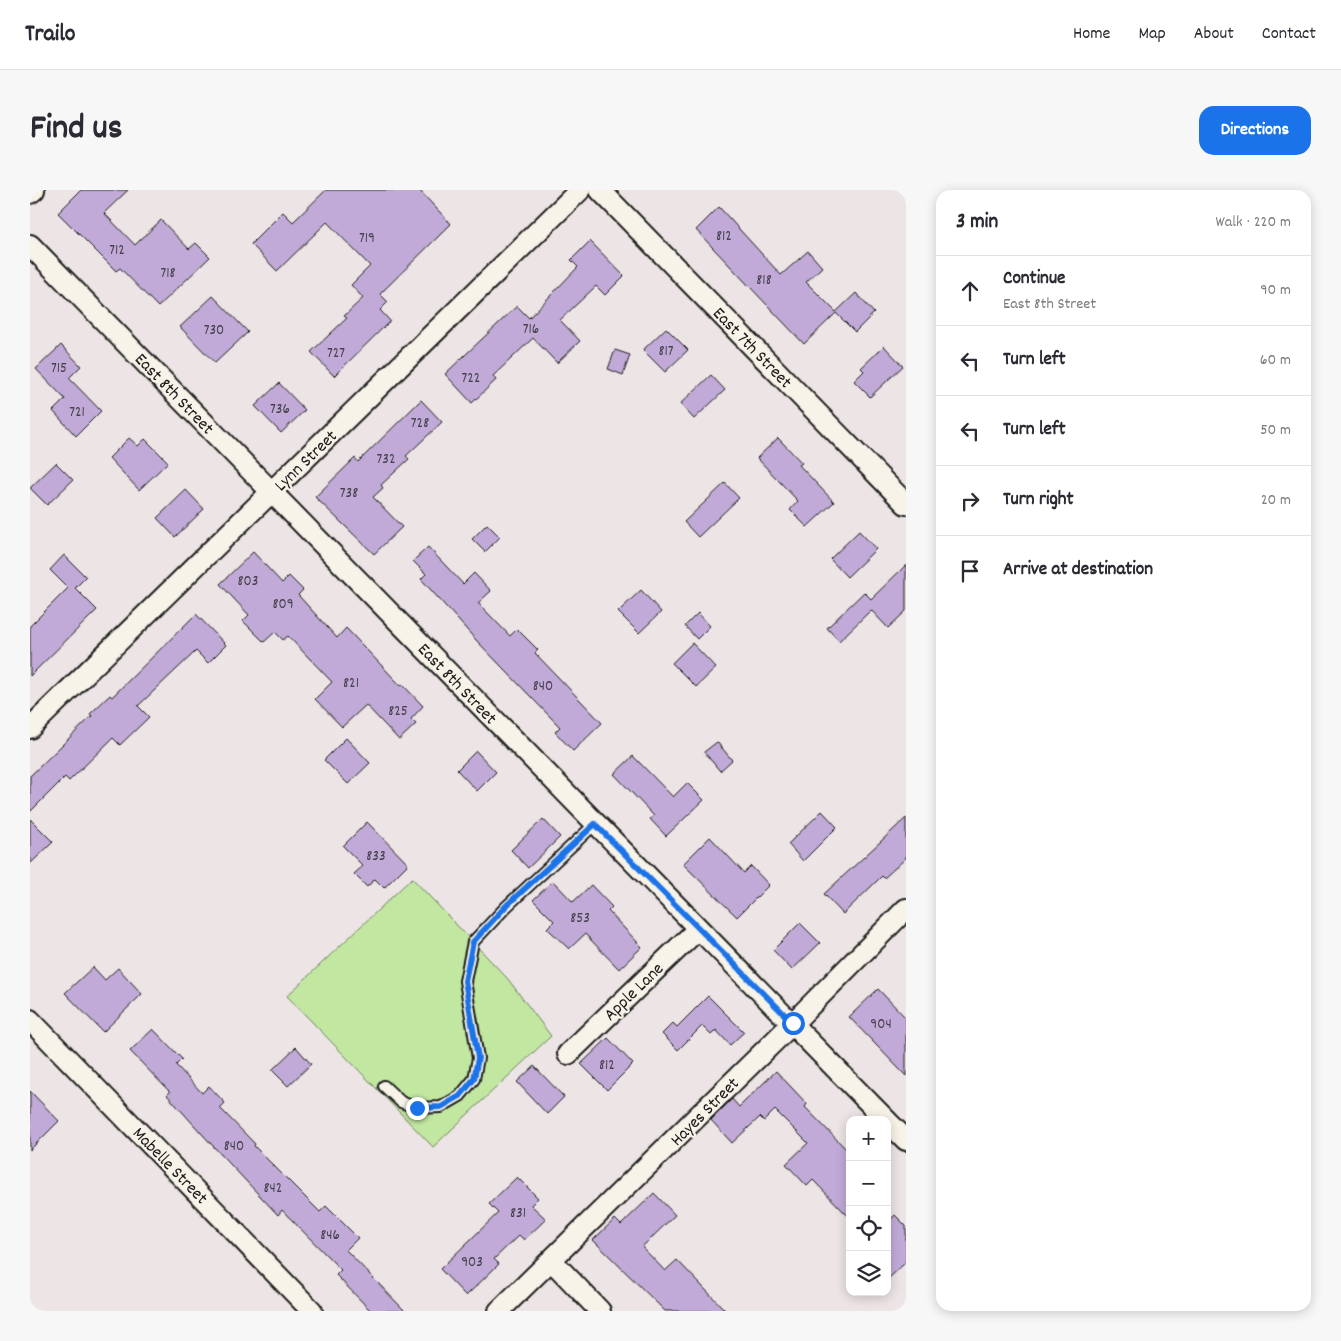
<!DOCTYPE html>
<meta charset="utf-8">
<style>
body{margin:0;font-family:Dekko,sans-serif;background:#f7f7f7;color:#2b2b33}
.controls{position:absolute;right:15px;bottom:15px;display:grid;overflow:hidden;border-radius:10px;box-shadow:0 2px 12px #0003}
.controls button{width:45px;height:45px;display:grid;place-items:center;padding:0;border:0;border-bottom:1px solid #e1e1e2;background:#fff;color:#2b2b33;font:25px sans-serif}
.stop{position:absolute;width:15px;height:15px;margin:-11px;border:4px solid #1a73e8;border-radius:50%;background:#fff}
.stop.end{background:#1a73e8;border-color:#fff;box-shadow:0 1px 5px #0008}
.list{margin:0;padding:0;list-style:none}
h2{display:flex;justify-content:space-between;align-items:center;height:65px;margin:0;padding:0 20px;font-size:21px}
h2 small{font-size:16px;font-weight:400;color:#7c7c81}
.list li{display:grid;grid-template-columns:32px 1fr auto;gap:15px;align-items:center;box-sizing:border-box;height:70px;padding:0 20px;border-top:1px solid #e1e1e2}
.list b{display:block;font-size:19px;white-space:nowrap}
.list p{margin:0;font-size:16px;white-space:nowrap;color:#7c7c81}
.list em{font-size:16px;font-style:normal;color:#7c7c81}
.icon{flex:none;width:28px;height:28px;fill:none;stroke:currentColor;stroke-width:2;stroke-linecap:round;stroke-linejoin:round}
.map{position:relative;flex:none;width:876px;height:1121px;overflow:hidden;border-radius:15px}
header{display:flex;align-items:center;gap:30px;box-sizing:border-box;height:70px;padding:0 25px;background:#fff;border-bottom:1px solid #e1e1e2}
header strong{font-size:24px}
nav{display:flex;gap:28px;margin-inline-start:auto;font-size:18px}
.intro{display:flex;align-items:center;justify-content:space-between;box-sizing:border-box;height:120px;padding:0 30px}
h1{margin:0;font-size:35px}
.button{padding:12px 22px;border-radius:15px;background:#1a73e8;color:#fff;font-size:18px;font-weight:700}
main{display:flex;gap:30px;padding:0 30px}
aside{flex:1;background:#fff;border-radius:15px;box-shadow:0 2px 12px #0003}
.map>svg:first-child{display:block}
.green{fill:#c2e7a1;stroke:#6f825e}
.building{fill:#c1aad8;stroke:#1c1c1c}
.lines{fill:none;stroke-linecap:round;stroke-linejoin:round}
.lane-casing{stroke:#1c1c1c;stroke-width:14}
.street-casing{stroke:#1c1c1c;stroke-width:24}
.lane{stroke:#f7f3e8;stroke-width:10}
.street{stroke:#f7f3e8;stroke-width:20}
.route{stroke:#1a73e8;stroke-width:6}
.labels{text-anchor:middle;stroke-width:4.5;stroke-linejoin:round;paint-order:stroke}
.number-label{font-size:15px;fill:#45404b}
.street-label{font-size:18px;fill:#1c1c1c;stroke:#f7f3e8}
</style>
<header>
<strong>Trailo</strong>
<nav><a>Home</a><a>Map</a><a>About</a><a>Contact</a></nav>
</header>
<div class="intro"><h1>Find us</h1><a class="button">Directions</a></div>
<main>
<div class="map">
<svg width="876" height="1121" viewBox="0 0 876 1121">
<rect width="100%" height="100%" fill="#ece4e5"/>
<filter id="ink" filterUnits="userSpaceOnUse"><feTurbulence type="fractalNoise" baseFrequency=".02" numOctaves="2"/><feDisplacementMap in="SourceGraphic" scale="10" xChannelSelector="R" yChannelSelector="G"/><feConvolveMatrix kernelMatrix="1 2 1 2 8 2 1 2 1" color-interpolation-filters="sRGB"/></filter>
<g filter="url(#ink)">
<polygon class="green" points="382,688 477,788 521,846 403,957 257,806"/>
<g class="building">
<polygon points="51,0 98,0 74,23 105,55 131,30 159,59 166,53 180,67 128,117 90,78 86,81 28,23"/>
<polygon points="296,0 389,0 421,34 350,104 358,112 350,120 360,131 304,186 281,162 317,128 314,126 333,108 321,95 340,76 297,32 247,81 221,54 253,22 263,32"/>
<polygon points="689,17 751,85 778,61 792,77 776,92 806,122 826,103 844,123 825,142 806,123 774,154 666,40"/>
<polygon points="560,51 594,86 575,105 566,96 530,130 550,151 527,173 503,148 463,186 466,190 442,213 415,184 487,116 499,128 548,77 541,70"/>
<polygon points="183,106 218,142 185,173 150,137"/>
<polygon points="636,138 658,160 635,182 613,160"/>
<polygon points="31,155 51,176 39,188 71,221 46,246 23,221 35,209 6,179"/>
<polygon points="854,156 873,176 840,207 824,191 834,181 831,178"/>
<polygon points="585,160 600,165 593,185 578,179"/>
<polygon points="681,185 695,200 664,229 650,214"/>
<polygon points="249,193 275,220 251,243 225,216"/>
<polygon points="391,210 412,232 376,266 379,269 351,295 353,298 343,307 372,337 344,364 285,307 325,268 328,272"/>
<polygon points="99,248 108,256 115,249 138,272 109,300 79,268"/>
<polygon points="748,248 772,273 769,275 804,312 777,337 760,320 768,311 727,268"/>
<polygon points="26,273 43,290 17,315 0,298"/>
<polygon points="695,293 709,308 668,347 654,332"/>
<polygon points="156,300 174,319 145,347 127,328"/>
<polygon points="457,334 470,347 455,362 442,349"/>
<polygon points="829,341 846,359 817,387 800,369"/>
<polygon points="398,357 433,394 444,383 461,401 448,413 480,446 487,439 508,460 505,463 572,533 543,561 525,542 530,537 446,450 391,389 396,384 383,371"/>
<polygon points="223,362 252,393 259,386 273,400 268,405 307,448 316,438 371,496 372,494 393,516 381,529 386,534 369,550 336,515 312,537 285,509 302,492 258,446 253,450 245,442 234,452 213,431 219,425 190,394"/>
<polygon points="34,365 56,387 45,398 67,420 0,486 0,436 38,398 20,380"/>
<polygon points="876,375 876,421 858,438 841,420 809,451 797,438 834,402 841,409"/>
<polygon points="611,400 631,422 609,443 588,422"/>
<polygon points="668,423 680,436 667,449 655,436"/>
<polygon points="166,424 196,455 178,473 166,461 108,516 119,527 90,555 83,548 39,591 35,587 0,622 0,586 62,526 60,524 80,505 82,507"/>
<polygon points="662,453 686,478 666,497 642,473"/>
<polygon points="316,548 340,573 318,594 294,570"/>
<polygon points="687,552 702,570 690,581 674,562"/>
<polygon points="446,561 466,582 447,601 427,580"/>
<polygon points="603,566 643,607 657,593 674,610 636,646 620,629 624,626 584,584"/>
<polygon points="792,621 807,637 773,671 758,654"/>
<polygon points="876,628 876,668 854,688 852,686 813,724 794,704"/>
<polygon points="0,629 23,652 0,674"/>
<polygon points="513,629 530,647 498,678 481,660"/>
<polygon points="337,632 378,674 354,698 345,689 337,697 324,684 333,676 313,656"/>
<polygon points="680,647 714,683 721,676 739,695 707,727 653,674"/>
<polygon points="523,691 543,712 561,695 582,717 578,721 612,757 589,779 555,744 539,759 517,738 524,731 503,710"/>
<polygon points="770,733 790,753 762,780 743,760"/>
<polygon points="63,777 75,790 88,778 112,804 73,842 35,803"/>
<polygon points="848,799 876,828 876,886 819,827"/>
<polygon points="678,806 714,842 700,855 686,840 681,845 672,836 648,860 632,844 643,833 647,837"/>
<polygon points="123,839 152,869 146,875 172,903 179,896 195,913 190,918 225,954 224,956 290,1022 296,1016 328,1048 316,1060 375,1121 341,1121 306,1085 311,1080 252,1020 248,1025 183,956 137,905 140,902 100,861"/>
<polygon points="578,848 603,874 577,900 551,874"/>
<polygon points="266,857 281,874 258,896 242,880"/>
<polygon points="504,876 534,907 517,924 487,892"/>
<polygon points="746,881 777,914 775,917 820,963 820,1028 783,990 777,996 756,974 778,953 745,920 734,931 730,927 702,953 681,930 702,909 709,917"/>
<polygon points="0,901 29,931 0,960"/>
<polygon points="487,987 508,1008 501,1015 516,1029 494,1050 489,1045 464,1069 469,1074 436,1106 410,1079 468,1023 459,1014"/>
<polygon points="624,1003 645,1025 612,1057 635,1081 647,1070 696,1121 635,1121 563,1050 585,1029 591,1035"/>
<polygon points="865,1025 876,1036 876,1072 857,1090 857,1033"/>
</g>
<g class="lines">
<defs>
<polyline id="lane" points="354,896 371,912 387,918 411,917 430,906 444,889 448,868 435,791 443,752 476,717 565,634"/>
<g id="street">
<polyline points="570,0 876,314"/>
<polyline points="0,3 4,0"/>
<polyline points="0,55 856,930"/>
<polyline points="0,538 550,0"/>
<polyline points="0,830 282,1121"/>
<polyline points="538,864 668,739"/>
<polyline points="857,931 876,950"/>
<polyline points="522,1071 570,1121"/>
<polyline points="469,1121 763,833 876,719"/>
</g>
</defs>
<use href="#lane" class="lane-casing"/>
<use href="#street" class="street-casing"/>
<use href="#lane" class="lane"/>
<use href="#street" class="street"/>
</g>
</g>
<g class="lines" filter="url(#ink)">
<polyline class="route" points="387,918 411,917 430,906 444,889 448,868 435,791 443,752 476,716 565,634 763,833"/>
</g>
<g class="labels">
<g class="number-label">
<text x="694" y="50">812</text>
<text x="337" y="52">719</text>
<text x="87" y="64">712</text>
<text x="138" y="87">718</text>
<text x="734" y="94">818</text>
<text x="501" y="143">716</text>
<text x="184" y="144">730</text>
<text x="636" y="165">817</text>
<text x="306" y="167">727</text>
<text x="29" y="182">715</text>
<text x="441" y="192">722</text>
<text x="250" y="223">736</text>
<text x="47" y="226">721</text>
<text x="390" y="237">728</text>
<text x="356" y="273">732</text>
<text x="319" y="307">738</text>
<text x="218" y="395">803</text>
<text x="253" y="418">809</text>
<text x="321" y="497">821</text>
<text x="513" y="500">840</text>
<text x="368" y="525">825</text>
<text x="346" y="670">833</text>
<text x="550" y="732">853</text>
<text x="851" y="838">904</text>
<text x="577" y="879">812</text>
<text x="204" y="960">840</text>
<text x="243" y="1002">842</text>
<text x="488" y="1027">831</text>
<text x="300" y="1049">846</text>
<text x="442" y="1076">903</text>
</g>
<g class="street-label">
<text transform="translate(723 157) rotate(46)" y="6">East 7th Street</text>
<text transform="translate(145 203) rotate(46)" y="6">East 8th Street</text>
<text transform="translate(275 270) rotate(-44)" y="6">Lynn Street</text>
<text transform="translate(428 493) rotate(46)" y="6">East 8th Street</text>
<text transform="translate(603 801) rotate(-44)" y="6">Apple Lane</text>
<text transform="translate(674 921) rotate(-45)" y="6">Hayes Street</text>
<text transform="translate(141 975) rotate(46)" y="6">Mabelle Street</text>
</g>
</g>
</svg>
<div class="controls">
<button>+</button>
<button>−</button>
<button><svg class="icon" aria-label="locate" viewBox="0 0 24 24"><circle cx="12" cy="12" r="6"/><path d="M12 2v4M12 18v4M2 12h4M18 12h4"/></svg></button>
<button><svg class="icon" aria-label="layers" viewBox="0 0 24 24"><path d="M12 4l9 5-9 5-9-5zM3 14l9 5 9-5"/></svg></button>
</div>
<div class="stop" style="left:763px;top:833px"></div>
<div class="stop end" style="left:387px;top:918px"></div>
</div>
<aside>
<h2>3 min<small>Walk · 220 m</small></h2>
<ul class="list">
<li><svg class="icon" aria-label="ahead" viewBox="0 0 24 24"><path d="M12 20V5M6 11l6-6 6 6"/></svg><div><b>Continue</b><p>East 8th Street</p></div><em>90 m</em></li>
<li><svg class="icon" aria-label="left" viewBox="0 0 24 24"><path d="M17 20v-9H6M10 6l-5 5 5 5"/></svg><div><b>Turn left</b></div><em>60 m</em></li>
<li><svg class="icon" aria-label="left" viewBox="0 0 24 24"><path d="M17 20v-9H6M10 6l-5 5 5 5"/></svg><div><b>Turn left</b></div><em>50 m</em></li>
<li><svg class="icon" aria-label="right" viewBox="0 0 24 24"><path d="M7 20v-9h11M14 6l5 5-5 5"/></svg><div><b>Turn right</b></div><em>20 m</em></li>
<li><svg class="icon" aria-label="arrive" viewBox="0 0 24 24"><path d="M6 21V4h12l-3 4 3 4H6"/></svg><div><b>Arrive at destination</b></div></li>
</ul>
</aside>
</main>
